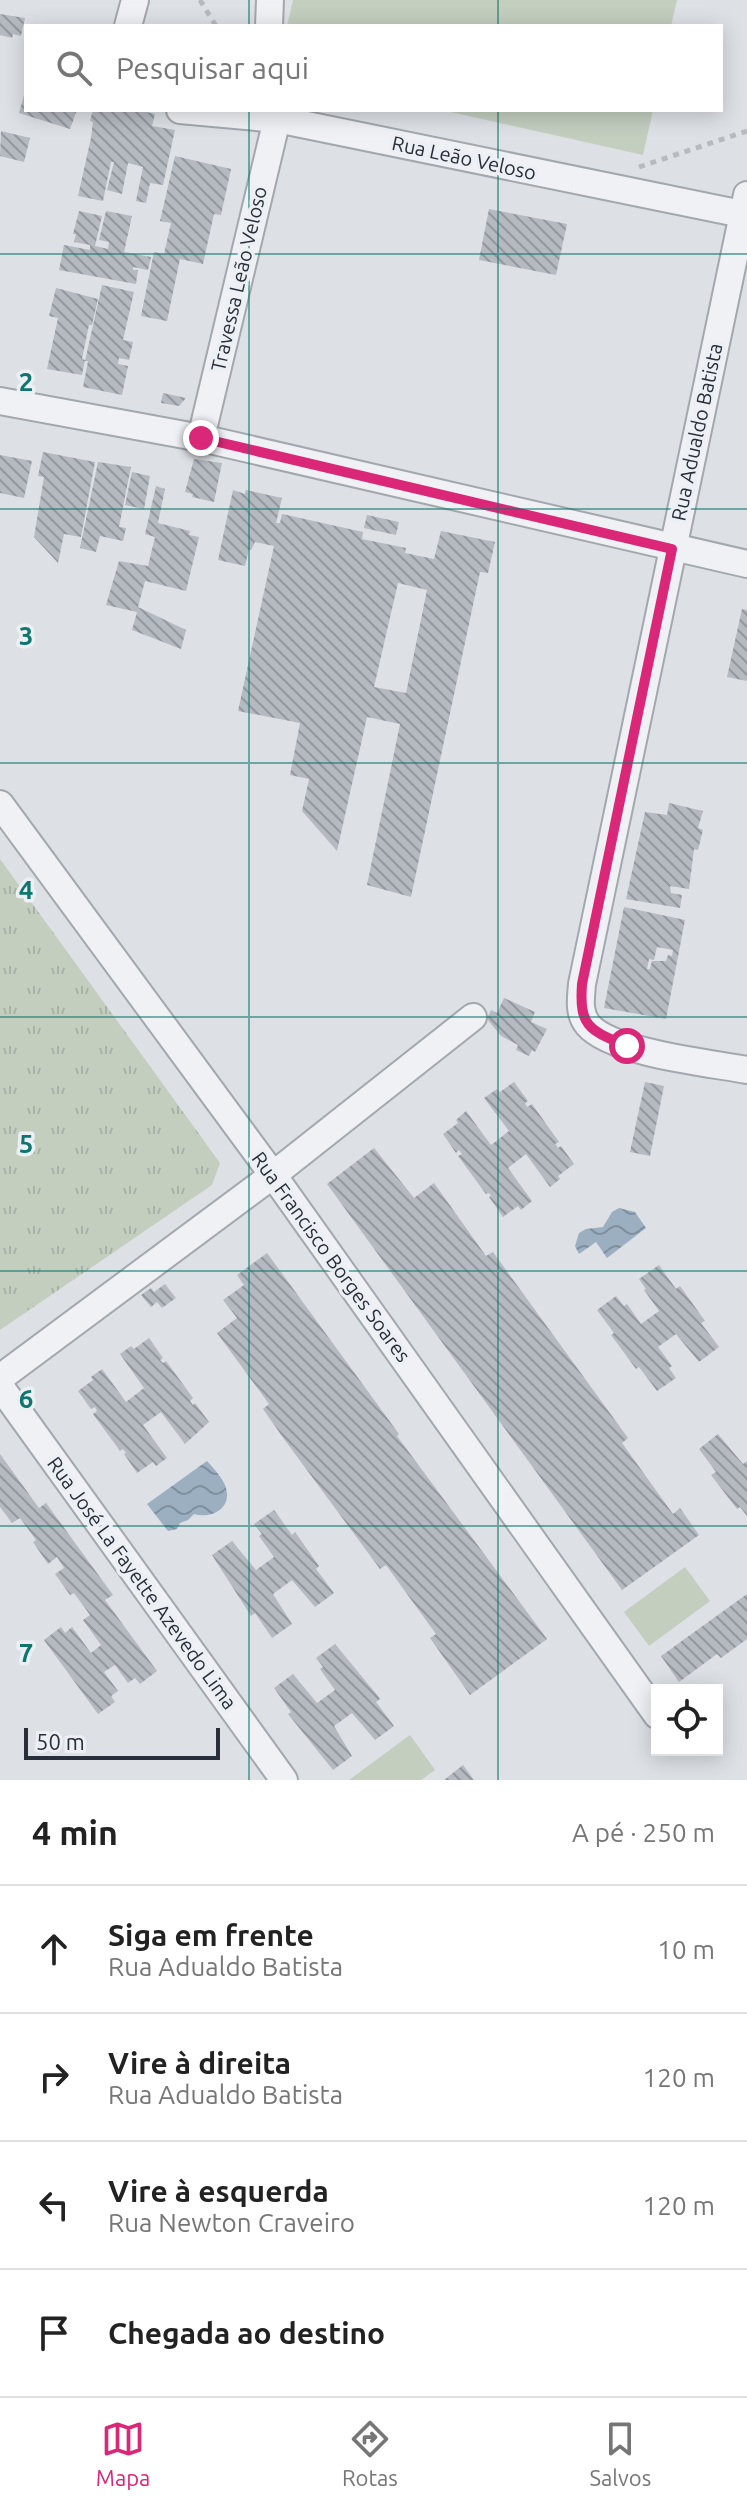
<!DOCTYPE html>
<html lang="pt">
<meta charset="utf-8">
<style>
body{margin:0;font-family:Ubuntu,sans-serif;background:#f2f2f2;color:#222}
.controls{position:absolute;right:24px;bottom:24px;display:grid;overflow:hidden;border-radius:0px;box-shadow:0 4px 20px #0003}
.controls button{width:72px;height:72px;display:grid;place-items:center;padding:0;border:0;border-bottom:2px solid #e0e0e0;background:#fff;color:#222;font:40px sans-serif}
.scale{position:absolute;left:24px;bottom:20px;width:196px;box-sizing:border-box;padding-left:8px;border:4px solid #282f3a;border-top:0;font-size:22px;line-height:28px;white-space:nowrap;color:#282f3a;-webkit-text-stroke:6px #eceff3;paint-order:stroke}
.stop{position:absolute;width:24px;height:24px;margin:-18px;border:6px solid #db2777;border-radius:50%;background:#fff}
.stop.end{background:#db2777;border-color:#fff;box-shadow:0 2px 8px #0008}
.list{margin:0;padding:0;list-style:none}
h2{display:flex;justify-content:space-between;align-items:center;height:104px;margin:0;padding:0 32px;font-size:34px}
h2 small{font-size:26px;font-weight:400;color:#767676}
.list li{display:grid;grid-template-columns:52px 1fr auto;gap:24px;align-items:center;box-sizing:border-box;height:128px;padding:0 32px;border-top:2px solid #e0e0e0}
.list b{display:block;font-size:30px;white-space:nowrap}
.list p{margin:0;font-size:26px;white-space:nowrap;color:#767676}
.list em{font-size:26px;font-style:normal;color:#767676}
.icon{flex:none;width:44px;height:44px;fill:none;stroke:currentColor;stroke-width:2;stroke-linecap:round;stroke-linejoin:round}
.map{position:relative;flex:none;width:747px;height:1780px;overflow:hidden}
.search{position:absolute;background:#fff;box-shadow:0 4px 20px #0003;left:24px;right:24px;top:24px;height:88px;display:flex;align-items:center;gap:20px;box-sizing:border-box;padding:0 28px;border-radius:0px;color:#767676;font-size:30px}
.sheet{height:616px;background:#fff}
nav{display:flex;justify-content:space-around;align-items:center;box-sizing:border-box;height:112px;border-top:2px solid #e0e0e0;background:#fff;font-size:22px;color:#767676}
nav a{display:grid;justify-items:center;gap:4px}
nav .on{color:#db2777}
.map>svg:first-child{display:block}
.grass{fill:url(#grass-tufts)}
.pitch{fill:#c3cebf}
.water{fill:url(#water-waves)}
.building{fill:url(#building-back-hatch);fill-rule:evenodd}
.lines{fill:none;stroke-linecap:round;stroke-linejoin:round}
.minor-casing{stroke:#a3a7ae;stroke-width:30}
.path{stroke:#b7bbc0;stroke-width:5;stroke-dasharray:6 6;stroke-linecap:butt}
.minor{stroke:#eff1f4;stroke-width:26}
.route{stroke:#db2777;stroke-width:10}
.grid{fill:none;stroke:#0f766e;stroke-width:2;stroke-opacity:0.55}
.labels{text-anchor:middle;stroke-width:7;stroke-linejoin:round;paint-order:stroke}
.street-label{font-size:20px;fill:#282f3a;stroke:#eceff3}
.grid-label{font-size:26px;text-anchor:middle;font-weight:bold;fill:#0f766e;stroke:#eceff3;stroke-width:7;stroke-linejoin:round;paint-order:stroke}
</style>
<div class="map">
<svg width="747" height="1780" viewBox="0 0 747 1780">
<defs>
<pattern id="grass-tufts" width="24" height="20" patternUnits="userSpaceOnUse" patternTransform="scale(2)"><rect width="24" height="20" fill="#c3cebf"/><path d="M3 7l-1-3M5 7V3M7 7l1-3M15 17l-1-3M17 17v-4M19 17l1-3" fill="none" stroke="#a8b1a5"/></pattern>
<pattern id="water-waves" width="16" height="10" patternUnits="userSpaceOnUse" patternTransform="scale(2)"><rect width="16" height="10" fill="#9bafc1"/><path d="M0 5q4-4 8 0t8 0" fill="none" stroke="#7e8f9e"/></pattern>
<pattern id="building-back-hatch" width="6" height="6" patternUnits="userSpaceOnUse" patternTransform="scale(2)"><rect width="6" height="6" fill="#b5bac1"/><path d="M-1 5l2 2M0 0l6 6M5-1l2 2" fill="none" stroke="#93989e"/></pattern>
</defs>
<rect width="100%" height="100%" fill="#dde0e5"/>
<polygon class="grass" points="0,859 220,1163 212,1185 0,1330"/>
<g class="pitch">
<polygon points="293,0 677,0 671,26 287,26"/>
<polygon points="442,110 653,110 643,155"/>
<polygon points="685,1567 710,1601 649,1646 624,1612"/>
<polygon points="410,1735 435,1770 421,1780 349,1780"/>
</g>
<g class="water">
<polygon points="619,1208 635,1212 646,1228 607,1258 596,1242 579,1254 575,1246 579,1233 586,1229 603,1227 612,1212"/>
<path d="M207,1461C214,1469 223,1478 226,1488C232,1509 211,1519 194,1514L188,1520L180,1523L177,1529L168,1531L147,1504Z"/>
</g>
<g class="building">
<polygon points="0,14 25,18 21,36 13,34 12,38 0,35"/>
<polygon points="25,92 26,110 77,110 70,129 19,113"/>
<polygon points="93,110 118,112 119,110 137,110 155,114 152,126 175,130 163,185 150,183 146,203 136,201 143,167 128,163 122,194 107,190 114,162 111,162 103,201 78,196 91,138 93,122 90,121"/>
<polygon points="1,131 30,138 24,162 0,156"/>
<polygon points="175,156 231,169 221,215 214,214 203,264 180,259 167,321 141,316 154,252 164,254 171,223 160,221"/>
<polygon points="489,209 567,224 556,275 479,260"/>
<polygon points="79,211 102,216 95,246 108,249 109,242 99,240 106,211 132,216 124,252 151,257 148,270 133,267 133,270 138,270 136,284 59,270 64,245 90,250 90,245 74,242 76,234 73,234"/>
<polygon points="102,285 134,292 123,340 133,342 129,360 119,358 118,364 128,366 122,395 83,387 88,361 85,361"/>
<polygon points="56,288 98,299 92,325 89,325 82,359 85,360 82,375 47,369 58,318 49,316"/>
<polygon points="163,393 186,398 179,406 161,403"/>
<polygon points="43,452 95,462 81,537 64,534 58,563 34,537 44,477 38,476"/>
<polygon points="0,455 32,461 24,498 0,493"/>
<polygon points="194,459 222,463 214,502 192,497 193,494 185,492"/>
<polygon points="98,462 131,467 119,527 126,528 123,541 100,536 96,552 80,548"/>
<polygon points="132,472 150,476 144,509 125,505"/>
<polygon points="156,486 165,489 158,523 190,531 189,535 199,537 186,591 145,581 138,607 186,630 181,649 132,630 137,612 106,605 119,561 148,566 155,537 145,534"/>
<path d="M233,490L245,494L246,490L282,498L276,523H280L282,514L363,532L362,539L406,548L405,553L434,559L441,531L495,542L488,573L480,572L411,897L367,885L400,724L367,717L337,851L302,811L309,779L290,775L300,723L238,711L274,546L255,542L251,550L249,549L245,566L218,560ZM398,583L427,590L406,693L374,687Z"/>
<polygon points="367,515 399,522 396,535 364,528"/>
<polygon points="742,609 747,610 747,681 727,677"/>
<polygon points="669,803 703,811 698,828 703,830 698,850 694,849 689,889 670,886 671,893 682,895 680,908 626,899 645,812 667,815"/>
<path d="M624,907L685,920L666,1019L604,1008ZM657,947L673,950L672,956L668,955L666,961H652L650,969H647L649,959L654,960Z"/>
<polygon points="504,998 535,1012 531,1022 547,1029 535,1052 532,1050 529,1056 516,1050 518,1045 501,1036 487,1019 491,1010 497,1013"/>
<polygon points="514,1082 528,1101 525,1103 527,1107 532,1104 559,1142 555,1144 558,1148 561,1146 574,1164 558,1176 560,1179 550,1187 526,1154 508,1168 532,1201 521,1210 518,1206 503,1217 489,1197 491,1196 489,1193 486,1194 458,1156 462,1154 459,1150 456,1153 443,1134 458,1123 456,1120 466,1111 491,1145 509,1131 484,1098 497,1089 500,1092"/>
<polygon points="645,1082 664,1086 650,1156 630,1152"/>
<polygon points="374,1148 414,1198 434,1183 486,1256 493,1252 628,1438 622,1443 673,1514 680,1508 699,1535 622,1590 327,1184"/>
<polygon points="267,1253 399,1434 397,1436 547,1639 470,1695 430,1638 436,1634 386,1565 380,1569 284,1439 263,1409 269,1404 217,1333 237,1318 223,1300 244,1285 237,1275"/>
<polygon points="659,1265 676,1289 680,1286 705,1321 701,1323 719,1347 699,1362 676,1334 658,1347 672,1366 669,1368 676,1378 657,1391 639,1367 636,1369 611,1335 614,1333 597,1310 616,1296 624,1306 627,1304 641,1324 659,1311 644,1290 646,1289 639,1279"/>
<polygon points="165,1284 176,1298 162,1308 157,1302 151,1307 141,1295 151,1288 154,1292"/>
<polygon points="149,1338 163,1358 160,1360 163,1363 166,1361 193,1398 190,1401 193,1405 195,1403 209,1422 185,1444 161,1412 143,1425 167,1458 156,1466 153,1462 137,1473 124,1454 126,1453 123,1449 120,1451 93,1414 97,1411 95,1407 91,1409 78,1391 93,1380 91,1377 102,1369 126,1402 144,1388 120,1354 131,1346 134,1349"/>
<polygon points="718,1434 743,1464 747,1461 747,1516 740,1507 737,1509 711,1475 716,1472 699,1449"/>
<polygon points="0,1454 39,1508 46,1503 113,1595 105,1600 157,1671 140,1684 135,1678 128,1683 115,1665 104,1672 118,1691 111,1696 115,1702 98,1714 44,1640 61,1627 65,1633 72,1627 91,1653 101,1645 83,1620 90,1615 74,1593 70,1595 55,1574 64,1568 57,1557 48,1564 33,1542 36,1540 20,1518 12,1523 0,1507"/>
<polygon points="274,1510 292,1535 295,1532 319,1566 316,1569 334,1593 315,1607 292,1580 273,1594 292,1624 272,1638 255,1613 251,1616 212,1555 232,1541 256,1570 274,1557 259,1536 262,1534 254,1524"/>
<polygon points="747,1594 747,1639 721,1658 717,1654 679,1682 661,1656"/>
<polygon points="335,1644 378,1696 380,1699 376,1702 394,1726 375,1740 352,1713 334,1726 352,1756 333,1770 288,1714 291,1712 274,1688 293,1674 317,1703 335,1690 320,1669 323,1667 316,1658"/>
<polygon points="463,1765 474,1780 444,1780"/>
</g>
<g class="lines">
<defs>
<g id="minor">
<polyline points="128,26 135,0"/>
<polyline points="269,26 270,0"/>
<polyline points="180,110 277,119 747,215"/>
<path d="M747,195L582,984C581,998 578,1013 588,1025C612,1053 710,1063 747,1070"/>
<polyline points="0,401 201,438 747,564"/>
<polyline points="201,438 277,119"/>
<polyline points="0,804 273,1175 657,1715"/>
<polyline points="0,1378 273,1175 473,1017"/>
<polyline points="0,1386 284,1780"/>
</g>
</defs>
<use href="#minor" class="minor-casing"/>
<g class="path">
<polyline points="200,0 216,26"/>
<polyline points="639,167 747,131"/>
</g>
<use href="#minor" class="minor"/>
</g>
<g class="lines">
<path class="route" d="M201,438L672,549L582,984C579,1027 589,1030 627,1046"/>
</g>
<path class="grid" d="M249,0V26M498,0V26M249,110V1780M498,110V1780M0,254H747M0,509H747M0,763H747M0,1017H747M0,1271H747M0,1526H747"/>
<g class="labels">
<g class="street-label">
<text transform="translate(464 158) rotate(12)" y="7">Rua Leão Veloso</text>
<text transform="translate(239 279) rotate(-77)" y="7">Travessa Leão Veloso</text>
<text transform="translate(697 432) rotate(-78)" y="7">Rua Adualdo Batista</text>
<text transform="translate(331 1257) rotate(54)" y="7">Rua Francisco Borges Soares</text>
<text transform="translate(142 1583) rotate(54)" y="7">Rua José La Fayette Azevedo Lima</text>
</g>
</g>
<g class="grid-label">
<text x="26" y="391">2</text>
<text x="26" y="645">3</text>
<text x="26" y="899">4</text>
<text x="26" y="1153">5</text>
<text x="26" y="1408">6</text>
<text x="26" y="1662">7</text>
</g>
</svg>
<div class="controls">
<button><svg class="icon" aria-label="locate" viewBox="0 0 24 24"><circle cx="12" cy="12" r="6"/><path d="M12 2v4M12 18v4M2 12h4M18 12h4"/></svg></button>
</div>
<div class="scale">50 m</div>
<div class="stop" style="left:627px;top:1046px"></div>
<div class="stop end" style="left:201px;top:438px"></div>
<div class="search"><svg class="icon" aria-label="search" viewBox="0 0 24 24"><circle cx="10" cy="10" r="6"/><path d="M15 15l6 6"/></svg>Pesquisar aqui</div>
</div>
<section class="sheet">
<h2>4 min<small>A pé · 250 m</small></h2>
<ul class="list">
<li><svg class="icon" aria-label="ahead" viewBox="0 0 24 24"><path d="M12 20V5M6 11l6-6 6 6"/></svg><div><b>Siga em frente</b><p>Rua Adualdo Batista</p></div><em>10 m</em></li>
<li><svg class="icon" aria-label="right" viewBox="0 0 24 24"><path d="M7 20v-9h11M14 6l5 5-5 5"/></svg><div><b>Vire à direita</b><p>Rua Adualdo Batista</p></div><em>120 m</em></li>
<li><svg class="icon" aria-label="left" viewBox="0 0 24 24"><path d="M17 20v-9H6M10 6l-5 5 5 5"/></svg><div><b>Vire à esquerda</b><p>Rua Newton Craveiro</p></div><em>120 m</em></li>
<li><svg class="icon" aria-label="arrive" viewBox="0 0 24 24"><path d="M6 21V4h12l-3 4 3 4H6"/></svg><div><b>Chegada ao destino</b></div></li>
</ul>
</section>
<nav>
<a class="on"><svg class="icon" aria-label="map" viewBox="0 0 24 24"><path d="M3 6l6-2 6 2 6-2v14l-6 2-6-2-6 2zM9 4v14M15 6v14"/></svg>Mapa</a>
<a><svg class="icon" aria-label="directions" viewBox="0 0 24 24"><path d="M12 3l9 9-9 9-9-9zM9 14v-3h6M13 9l2 2-2 2"/></svg>Rotas</a>
<a><svg class="icon" aria-label="saved" viewBox="0 0 24 24"><path d="M7 4h10v16l-5-4-5 4z"/></svg>Salvos</a>
</nav>
